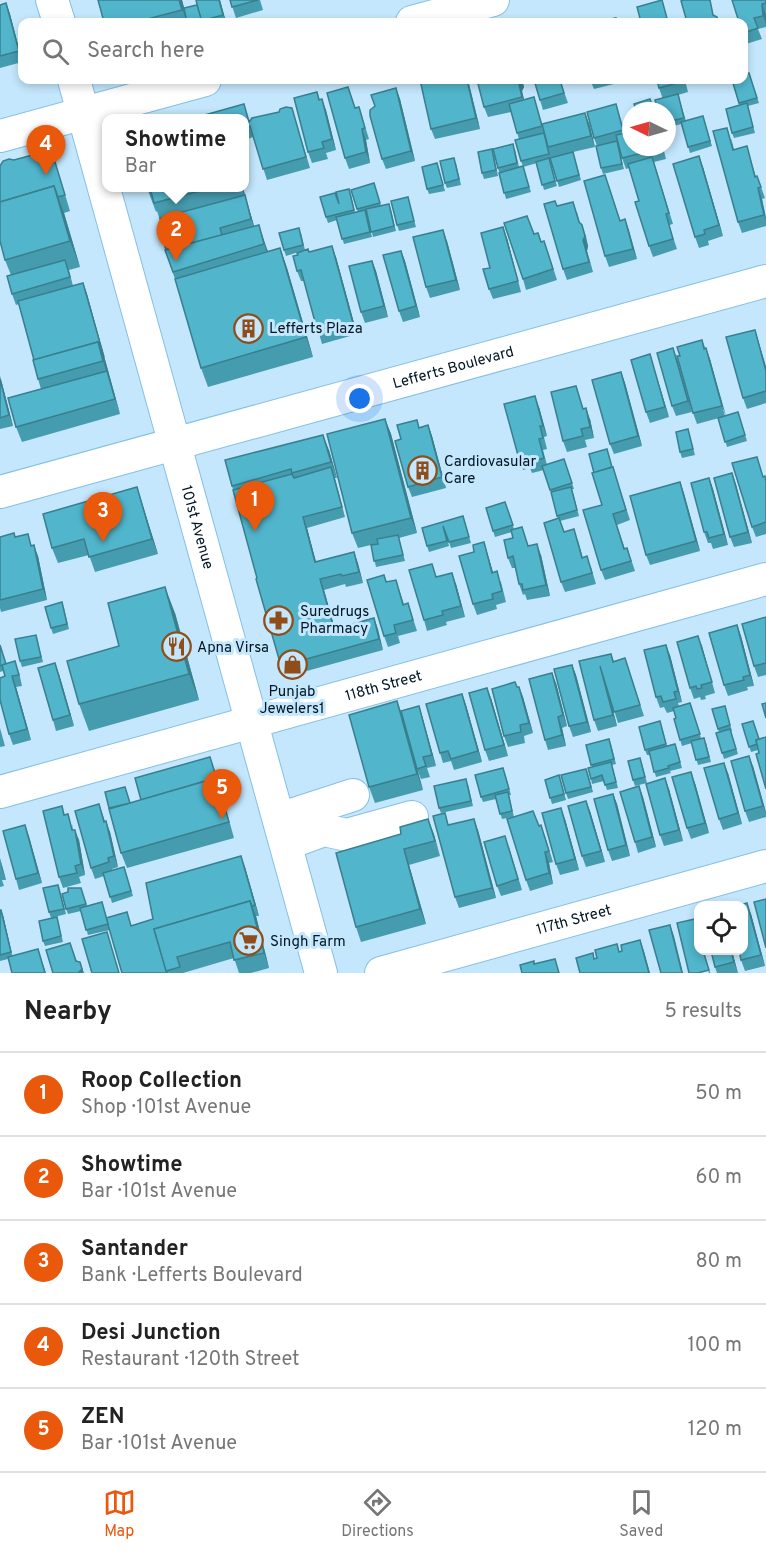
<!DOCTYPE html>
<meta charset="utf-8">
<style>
body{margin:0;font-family:Overpass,sans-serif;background:#f6f6f6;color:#222}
.controls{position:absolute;right:18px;bottom:18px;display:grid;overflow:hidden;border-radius:12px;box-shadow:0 3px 9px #0003}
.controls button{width:54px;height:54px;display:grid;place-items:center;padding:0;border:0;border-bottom:2px solid #e0e0e0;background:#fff;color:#222;font:30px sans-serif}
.compass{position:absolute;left:622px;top:102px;width:54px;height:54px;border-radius:50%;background:#fff;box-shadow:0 3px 9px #0003;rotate:275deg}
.you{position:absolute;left:360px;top:399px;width:21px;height:21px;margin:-15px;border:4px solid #fff;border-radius:50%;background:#1a73e8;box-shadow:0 0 0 9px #1a73e833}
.badge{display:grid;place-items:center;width:39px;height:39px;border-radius:50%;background:#ea580c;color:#fff;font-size:20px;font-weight:700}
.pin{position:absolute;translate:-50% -50px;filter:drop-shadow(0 2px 3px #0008)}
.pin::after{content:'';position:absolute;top:32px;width:21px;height:18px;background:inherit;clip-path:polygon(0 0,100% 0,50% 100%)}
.popup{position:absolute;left:102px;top:114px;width:147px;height:78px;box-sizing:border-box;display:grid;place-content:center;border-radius:12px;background:#fff;filter:drop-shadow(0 2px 4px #0005);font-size:20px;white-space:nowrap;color:#767676}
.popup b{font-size:22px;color:#222}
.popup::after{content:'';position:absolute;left:50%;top:100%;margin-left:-12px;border:12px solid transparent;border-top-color:#fff}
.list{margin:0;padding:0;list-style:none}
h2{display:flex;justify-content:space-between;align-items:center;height:78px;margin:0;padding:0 24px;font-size:26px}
h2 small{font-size:20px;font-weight:400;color:#767676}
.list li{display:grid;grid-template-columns:39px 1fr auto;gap:18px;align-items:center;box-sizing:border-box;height:84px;padding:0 24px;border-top:2px solid #e0e0e0}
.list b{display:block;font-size:22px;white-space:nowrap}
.list p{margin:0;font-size:20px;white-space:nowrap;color:#767676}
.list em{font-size:20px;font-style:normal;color:#767676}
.icon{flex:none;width:33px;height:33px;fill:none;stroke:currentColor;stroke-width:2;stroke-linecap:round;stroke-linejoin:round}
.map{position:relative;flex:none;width:766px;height:973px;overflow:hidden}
.search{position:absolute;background:#fff;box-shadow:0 3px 9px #0003;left:18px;right:18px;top:18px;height:66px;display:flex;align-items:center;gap:15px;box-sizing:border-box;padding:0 21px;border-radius:12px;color:#767676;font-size:22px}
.sheet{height:498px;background:#fff}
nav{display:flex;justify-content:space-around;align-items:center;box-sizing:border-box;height:84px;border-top:2px solid #e0e0e0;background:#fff;font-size:16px;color:#767676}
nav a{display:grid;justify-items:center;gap:3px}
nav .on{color:#ea580c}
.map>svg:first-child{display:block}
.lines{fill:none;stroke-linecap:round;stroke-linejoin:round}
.minor-casing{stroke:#84c0e3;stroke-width:34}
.minor{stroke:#fff;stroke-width:32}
.wall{fill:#469caf}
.shaded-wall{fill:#397f8e}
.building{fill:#51b5cb;stroke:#397f8e;stroke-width:1.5}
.labels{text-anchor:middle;stroke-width:6;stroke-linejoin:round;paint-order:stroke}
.poi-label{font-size:15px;fill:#001522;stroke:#c4e7fd;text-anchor:start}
.street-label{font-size:15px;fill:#001522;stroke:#c4e7fd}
</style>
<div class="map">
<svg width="766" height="973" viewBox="0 0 766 973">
<rect width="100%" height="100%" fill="#c4e7fd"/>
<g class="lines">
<defs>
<g id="minor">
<polyline points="52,0 59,22"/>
<polyline points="412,22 493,0"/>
<path id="s1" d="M74,80L321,973"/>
<polyline points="0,136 205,80"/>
<path id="s2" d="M0,492L766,281"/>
<path id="s3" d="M0,792L766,579"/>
<polyline points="279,819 353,795"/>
<polyline points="286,844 324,830 347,835 412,817"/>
<path id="s4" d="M381,973L766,866"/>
</g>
</defs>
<use href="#minor" class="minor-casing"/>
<use href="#minor" class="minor"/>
</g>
<g class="wall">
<polygon points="182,0 184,8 197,5 196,0 220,0 226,22 104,22"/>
<polygon points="230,0 260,0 263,10 236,18"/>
<polygon points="766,0 766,27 758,29 762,39 746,44 744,36 744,22"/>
<polygon points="6,3 10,14 22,62 0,68 0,5"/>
<polygon points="749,73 759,103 748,106 755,133 734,138 732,133 739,105 732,80"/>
<polygon points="468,80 480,129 435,139 431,129"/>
<polygon points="477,80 522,80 524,87 522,91 524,100 534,97 542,124 589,123 595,147 573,152 581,180 559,187 551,160 549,160 557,186 544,190 537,163 523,167 531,192 506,199 498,168 515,149 519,167 523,166 521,161 519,139 511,112 488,117 484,107"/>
<polygon points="534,80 560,80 568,103 543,110"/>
<polygon points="590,80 630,80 594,89"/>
<polygon points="685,80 688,92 678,95 686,121 703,116 712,146 690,153 681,124 667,128 667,111 659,88"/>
<polygon points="348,87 355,108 359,107 369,139 366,140 370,163 349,169 345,158"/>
<polygon points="396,88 400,99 415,161 386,169 382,159"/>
<polygon points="317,92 320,100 326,110 336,150 326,153 328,159 312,163 308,152"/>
<polygon points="616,104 625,133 663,147 666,159 654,162 673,224 669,225 677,249 653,257 649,246 639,201 629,168 626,169 622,158 618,143 617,144 624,169 603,174 601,168 597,146 594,138"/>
<polygon points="292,108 310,168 267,180 253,137 245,140 245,118 250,121"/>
<polygon points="731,138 734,149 750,157 756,177 757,176 765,198 762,199 766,217 766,226 742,233 738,222"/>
<polygon points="52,152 57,168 70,211 64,213 80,267 69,270 73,286 83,283 87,294 120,414 22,442 16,427 41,389 38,379 34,360 19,304 16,305 12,294 11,275 5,260 14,160"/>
<polygon points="494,155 498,176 484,179 482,173"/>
<polygon points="456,163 461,185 447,188 445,183"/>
<polygon points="703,167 723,236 708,241 709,245 699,248 695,237"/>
<polygon points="439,169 445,191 429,194 427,189"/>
<polygon points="374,183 381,206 391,209 396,231 373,237 367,213 366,213 372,237 344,244 337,220 328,223 326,217 339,203 351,195 355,212 358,212 351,190"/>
<polygon points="609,186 620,221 625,219 637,259 609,267 605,256"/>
<polygon points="147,188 243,188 254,226 268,251 280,248 287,268 313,357 208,387 201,368 175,279 165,250 187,237 187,236 167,241 157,211 156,212"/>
<polygon points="408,197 416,227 399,231 397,225"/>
<polygon points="557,206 577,212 580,223 586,236 588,246 587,251 593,272 567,280 563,269"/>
<polygon points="301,233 305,250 286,256 284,250"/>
<polygon points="534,234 548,252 557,280 526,290 523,279"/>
<polygon points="507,238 521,292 493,299 489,289 490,268"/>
<polygon points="447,241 460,290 430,298 426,287"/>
<polygon points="401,251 405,261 420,317 403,322 399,311"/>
<polygon points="309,252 336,257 357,334 322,344 304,281 301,281 297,271 298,255"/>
<polygon points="372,261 376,271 388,317 365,323 361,312"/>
<polygon points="755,330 766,367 766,403 747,409 743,398"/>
<polygon points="702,340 710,359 725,416 738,412 747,441 727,447 719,418 697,424 693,413 680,356"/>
<polygon points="677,359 692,412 676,416 672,406"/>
<polygon points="653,365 669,417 650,423 646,412"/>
<polygon points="621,372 625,383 642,446 614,454 610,444"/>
<polygon points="0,376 13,426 0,429"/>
<polygon points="539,407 547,436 544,437 547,449 543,450 547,465 564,459 574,489 572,489 579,516 560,521 564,532 578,540 583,558 591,567 596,584 565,592 561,582 558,519 551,492 544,470 532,473 530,468 523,470 519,459"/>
<polygon points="385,419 391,434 417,533 399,538 405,561 376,567 371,545 358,548 352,533"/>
<polygon points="590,419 594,438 585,440 587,447 567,452 563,441"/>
<polygon points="428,425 432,436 446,488 412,497 408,487 420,427"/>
<polygon points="688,429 695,455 682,458 680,452"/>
<polygon points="329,450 337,478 335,478 345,517 307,528 313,551 316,562 354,552 363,583 346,587 345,584 324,590 335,629 374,618 383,650 285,677 281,666 225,460"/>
<polygon points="613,467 630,520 617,525 625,549 631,559 635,571 605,580 601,570 602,505"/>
<polygon points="732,473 752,543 734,547 730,537"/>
<polygon points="763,477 766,480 766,534 756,537 752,527"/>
<polygon points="709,478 713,489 728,545 713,549 711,543 708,543 704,532"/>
<polygon points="680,482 700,551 650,565 646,555"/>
<polygon points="137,487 142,503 158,554 95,572 89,555 58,563 52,548"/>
<polygon points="505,502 514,529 528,546 541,555 550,596 527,600 525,594 523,595 519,584 515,568 512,568 508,558 513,538 512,532 495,537 486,508"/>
<polygon points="463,516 471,543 451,548 446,533 449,546 429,552 427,546"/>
<polygon points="0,537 16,537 32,545 38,556 47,600 1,612 0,608"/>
<polygon points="484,542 493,572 501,582 506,602 496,605 497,609 477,615 473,604 474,552"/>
<polygon points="384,575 387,582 396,580 404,604 408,603 417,631 398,636 400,643 388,647 384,636"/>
<polygon points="437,577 456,584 465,617 446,622 447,625 427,631 424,620"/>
<polygon points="64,608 69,629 53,634 51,628"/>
<polygon points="175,613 199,700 89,731 79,704 119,646"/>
<polygon points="766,617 766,675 758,677 754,666"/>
<polygon points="737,625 741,636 754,686 747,687 748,690 728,696 724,685"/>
<polygon points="36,635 43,662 22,667 20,661"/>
<polygon points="0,645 6,664 19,672 22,686 16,687 31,740 13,745 9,734 5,676 3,671 0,672"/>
<polygon points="702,646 715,693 705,696 706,699 701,700 700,697 694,699 690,688"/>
<polygon points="611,654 614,661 625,658 644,716 618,723 608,691 617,726 598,731 594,720"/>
<polygon points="670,655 682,702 678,703 679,706 690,703 701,738 706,743 711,762 698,765 692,743 682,746 674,719 676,718 674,711 667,713 664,707 660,708 656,697"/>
<polygon points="572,665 576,675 591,732 573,737 569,726"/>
<polygon points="59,674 74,726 56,731 53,720"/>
<polygon points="556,683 567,726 562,728 566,746 548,750 545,740"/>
<polygon points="517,687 519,687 523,697 533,733 524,736 525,743 508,747 504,736"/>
<polygon points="462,694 466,705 482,762 454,770 451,761 443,763 440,753"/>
<polygon points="491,698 508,756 489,761 485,750"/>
<polygon points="725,706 732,731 731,731 738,754 724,759 716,733 719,732 712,709"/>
<polygon points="422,716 436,766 427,768 430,777 421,779 417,769 423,790 375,803 369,787 403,717"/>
<polygon points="660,721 667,746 677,750 682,768 670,771 671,773 656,777 650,755 647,755 645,750"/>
<polygon points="753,721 759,753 758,750 751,752 742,724"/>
<polygon points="0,728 5,746 0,747"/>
<polygon points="611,744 616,764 612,765 618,788 607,790 604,781 592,784 591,779 592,767 586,745"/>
<polygon points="210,757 234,838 127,868 121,853 141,800"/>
<polygon points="642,764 647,783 635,786 633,780"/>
<polygon points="753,766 766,812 766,817 749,822 745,811"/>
<polygon points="505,773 511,795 509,795 514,817 539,826 545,836 553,862 549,863 553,884 530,891 526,880 513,817 502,819 496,799 483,802 481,797"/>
<polygon points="728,773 742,824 723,830 719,819"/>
<polygon points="588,774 593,792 568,799 566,793"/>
<polygon points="545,780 561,781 566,800 552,804"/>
<polygon points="695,783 709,833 691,839 687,828"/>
<polygon points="468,784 473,806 441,813 439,808"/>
<polygon points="639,786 643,797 656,847 638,853 635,842"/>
<polygon points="669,789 683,841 664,846 660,835"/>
<polygon points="613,794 617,804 630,856 612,861 608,850"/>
<polygon points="99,804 105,821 110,832 118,867 112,869 112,870 124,867 133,896 112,903 104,876 95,879 91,868"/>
<polygon points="590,811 605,862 586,867 582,856"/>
<polygon points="428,819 440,856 409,865 426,924 361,942 356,927 401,834"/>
<polygon points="565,819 579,870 560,875 556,864"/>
<polygon points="72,824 73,830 79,840 85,875 79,877 81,883 63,888 59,877"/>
<polygon points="25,825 42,883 19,890 16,879"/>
<polygon points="449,825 478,830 496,898 459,908 455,897"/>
<polygon points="509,847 522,890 501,896 497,886"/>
<polygon points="0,858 6,880 2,880 4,886 0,887"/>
<polygon points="245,867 259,916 256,916 269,968 251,973 239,973 234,958 183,973 122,973 110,930 88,935 81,911 68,914 66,909 81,888 87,906 102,902 107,918 132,925 153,919"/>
<polygon points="60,891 66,914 51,918 49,912"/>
<polygon points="0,910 3,915 12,956 38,949 46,973 12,973 8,959 0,961"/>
<polygon points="751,914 765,966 745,971 741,960"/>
<polygon points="57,917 63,942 45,946 43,941"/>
<polygon points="732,951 738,973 717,973 715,967"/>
</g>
<g class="shaded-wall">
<polygon points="179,0 182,0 188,22 187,22"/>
<polygon points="219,0 220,0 226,22 223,15"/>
<polygon points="6,3 10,14 22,60 19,51"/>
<polygon points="762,4 766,15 766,24 763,16"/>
<polygon points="467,80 468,80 480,129 476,118"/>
<polygon points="518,80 522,80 524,87 522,91 526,108 522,97"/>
<polygon points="396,88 400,99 415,161 411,151"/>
<polygon points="322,99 326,110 336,150 332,139"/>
<polygon points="585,113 589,123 595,147 591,136"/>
<polygon points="362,129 366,140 370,163 366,152"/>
<polygon points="699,156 703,167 723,236 719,225"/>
<polygon points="54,186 64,213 80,267 70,241"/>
<polygon points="242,188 243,188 255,229 251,219"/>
<polygon points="758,188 762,199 766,220 764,215"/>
<polygon points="625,219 629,230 637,259 633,249"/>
<polygon points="259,225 268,252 273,270 264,244"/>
<polygon points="582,225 588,246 587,251 593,272 583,240"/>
<polygon points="503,227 507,238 521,292 518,281"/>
<polygon points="443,230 447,241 460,290 456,280"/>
<polygon points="332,246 336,257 357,334 353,323"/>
<polygon points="280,248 287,268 313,357 306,337"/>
<polygon points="401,251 405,261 420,317 416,306"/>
<polygon points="372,261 376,271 388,317 384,306"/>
<polygon points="83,283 87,294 120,414 103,361"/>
<polygon points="755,330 766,367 766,371"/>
<polygon points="673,348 677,359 692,412 688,401"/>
<polygon points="706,348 710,359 726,416 722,406"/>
<polygon points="650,354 653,365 669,417 665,407"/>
<polygon points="621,372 625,383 642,446 638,436"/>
<polygon points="0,376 2,383 13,426 9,415"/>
<polygon points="535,396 539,407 547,436 543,426"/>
<polygon points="586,408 590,419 594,438 590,427"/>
<polygon points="385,419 391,434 417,533 411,518"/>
<polygon points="428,425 432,436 446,488 442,477"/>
<polygon points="323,435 329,450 337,478 331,462"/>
<polygon points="732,473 736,484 752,543 748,532"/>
<polygon points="709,478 713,489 728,545 724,534"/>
<polygon points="680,482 684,493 700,551 696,541"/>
<polygon points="137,487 142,503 158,554 152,539"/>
<polygon points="303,517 307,528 319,573 315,562"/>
<polygon points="484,542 487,552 496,583 492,573"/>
<polygon points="537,544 541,555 550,596 546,585"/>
<polygon points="34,545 38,556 47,600 43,589"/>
<polygon points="354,552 358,563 363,583 359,572"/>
<polygon points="452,573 456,584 465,617 461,606"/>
<polygon points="320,579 324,590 338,640 334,629"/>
<polygon points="165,587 175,613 199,700 189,674"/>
<polygon points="374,618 378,629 383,650 379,639"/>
<polygon points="737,625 741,636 754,686 750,675"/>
<polygon points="698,636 702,646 715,693 712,682"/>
<polygon points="666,645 670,655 682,702 678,691"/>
<polygon points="55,663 59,674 74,726 70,715"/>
<polygon points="572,665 576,675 591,732 587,722"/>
<polygon points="600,666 604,676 617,726 613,715"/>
<polygon points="552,673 556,683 567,726 563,715"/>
<polygon points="12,676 16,687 31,740 27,729"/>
<polygon points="519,687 523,697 533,733 529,723"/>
<polygon points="487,688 491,698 508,756 504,745"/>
<polygon points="462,694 466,705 482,762 478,751"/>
<polygon points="397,701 403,717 423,790 417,774"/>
<polygon points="419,706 422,716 436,766 432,755"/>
<polygon points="558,717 562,728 566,746 562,735"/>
<polygon points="749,756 753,766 766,813 763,806"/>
<polygon points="210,757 214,768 234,838 229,822"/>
<polygon points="724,763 728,773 742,824 738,813"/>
<polygon points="691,772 695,783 709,833 705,823"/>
<polygon points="665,778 669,789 683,841 679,830"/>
<polygon points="639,786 643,797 656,847 652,837"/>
<polygon points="613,794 617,804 630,856 626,845"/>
<polygon points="586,801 590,811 605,862 601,851"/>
<polygon points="561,808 565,819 579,870 575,859"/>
<polygon points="428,819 434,834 440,856 435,841"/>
<polygon points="474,819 478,830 496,898 492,888"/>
<polygon points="106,821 110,832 118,867 114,856"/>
<polygon points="25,825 29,836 42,883 38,873"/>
<polygon points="75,830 79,840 85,875 81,864"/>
<polygon points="404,849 409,865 426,924 420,909"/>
<polygon points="545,852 549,863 553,884 549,873"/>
<polygon points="241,856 245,867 259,916 255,905"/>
<polygon points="0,858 1,862 6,880 2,869"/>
<polygon points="250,901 256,916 269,968 264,953"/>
<polygon points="747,903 751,914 765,966 761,955"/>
<polygon points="1,910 3,915 13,958 11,952"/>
<polygon points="670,925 674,936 683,973 682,973"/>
<polygon points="640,940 644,951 650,973 649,973"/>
<polygon points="70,943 80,971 80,962 84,973 78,973"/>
<polygon points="703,951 704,951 710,973 709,973"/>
<polygon points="731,951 732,951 738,973 734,962"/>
</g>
<g class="building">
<polygon points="98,0 179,0 182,10 136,22 104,22"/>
<polygon points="196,0 219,0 223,15 201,21"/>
<polygon points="230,0 258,0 232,7"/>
<polygon points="662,0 668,22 641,22 637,7"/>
<polygon points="683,0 710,0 713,15 717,17 719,22 687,22 681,1"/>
<polygon points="732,0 766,0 766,3 762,4 763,16 754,18 758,28 744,33 744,22 739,22"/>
<polygon points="6,3 19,51 0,56 0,5"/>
<polygon points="197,5 202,22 187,22 184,8"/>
<polygon points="616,18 617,22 598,22"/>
<polygon points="749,73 757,98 739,103 732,80 744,80 744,75"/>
<polygon points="420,80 467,80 476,118 431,129"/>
<polygon points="477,80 518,80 522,97 484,107"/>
<polygon points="534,80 560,80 564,93 540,100"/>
<polygon points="657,80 684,80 684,81 659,88"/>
<polygon points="348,87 355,108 359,107 365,128 362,129 366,152 345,158 327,93"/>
<polygon points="396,88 411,151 382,159 370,116 370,110 375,106 371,95"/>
<polygon points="317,92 319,100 322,99 332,139 322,142 324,148 308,152 294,98"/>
<polygon points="678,94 684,118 667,122 667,111 658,111 655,100"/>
<polygon points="534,97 542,126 517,133 509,104"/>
<polygon points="650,99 654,111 636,111 634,104"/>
<polygon points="747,103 753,127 732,133 726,109"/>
<polygon points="244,104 249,122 252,118 279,112 280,109 286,107 292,108 306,157 263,169 250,126 245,128 245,118 194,118"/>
<polygon points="616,104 623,130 594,138 587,112"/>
<polygon points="585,113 591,136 548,147 542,124"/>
<polygon points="703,116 710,141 688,147 681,122"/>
<polygon points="727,128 733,150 747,146 755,177 757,176 761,187 758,188 764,215 738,222 713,131"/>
<polygon points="631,132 631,147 662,147 662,148 622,158 616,135"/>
<polygon points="544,133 549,154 521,161 515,140"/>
<polygon points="617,141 622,164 601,168 596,146"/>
<polygon points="513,144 517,163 498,168 493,149"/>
<polygon points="39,149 47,153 52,152 65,195 58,197 54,186 0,202 0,166 3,161 9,159 14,160 36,154"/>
<polygon points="492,149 496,170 482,173 478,152"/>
<polygon points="573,152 579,175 557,181 550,158"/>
<polygon points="699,156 719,225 704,230 705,234 695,237 673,164"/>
<polygon points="652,157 669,213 666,214 673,239 649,246 635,202 639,201 628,164"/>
<polygon points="454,158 459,179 445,183 440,161"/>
<polygon points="549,158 555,181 542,185 536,162"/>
<polygon points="437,163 443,185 427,189 422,167"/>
<polygon points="523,166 529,187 504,193 499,173"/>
<polygon points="605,175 620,221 625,219 633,249 605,256 584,181"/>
<polygon points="374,183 380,203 357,209 351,190"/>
<polygon points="54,186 70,241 5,260 0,241 0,202"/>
<polygon points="150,188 211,188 154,203"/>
<polygon points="349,189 354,210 326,217 320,197 335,193 339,204 336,192"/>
<polygon points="245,195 251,219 220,228 222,235 166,250 164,243 187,237 184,225 163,231 160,218"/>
<polygon points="408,197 414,221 397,225 391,201"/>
<polygon points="555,201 557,206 573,202 579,222 582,225 585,236 583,240 589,262 563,269 544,204"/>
<polygon points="389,204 394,226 371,232 366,209"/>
<polygon points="365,210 370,232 342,239 336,217"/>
<polygon points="527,216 534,234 538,233 541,242 544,241 553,269 523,279 504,223"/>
<polygon points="259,225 264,244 173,272 165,250"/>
<polygon points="503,227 518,281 489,289 483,269 490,268 481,233"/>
<polygon points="299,228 303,245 284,250 279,233"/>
<polygon points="443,230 456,280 426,287 413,237"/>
<polygon points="332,246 353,323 318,333 301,270 297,271 293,256 298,255 297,253 308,249 309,252"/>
<polygon points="280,248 306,337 201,368 175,279"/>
<polygon points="401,251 416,306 399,311 383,255"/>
<polygon points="65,260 70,277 12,294 7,276"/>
<polygon points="372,261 384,306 361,312 349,266"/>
<polygon points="83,283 104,357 98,342 34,360 18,301"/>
<polygon points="755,330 766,371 766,391 743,398 726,337"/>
<polygon points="702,340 704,349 706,348 722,406 693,413 677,356 680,356 677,347"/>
<polygon points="98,342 103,361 38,379 33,360"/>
<polygon points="673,348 688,401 672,406 657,353"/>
<polygon points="650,354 665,407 646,412 631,360"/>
<polygon points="107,371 115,399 16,427 8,398"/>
<polygon points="621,372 638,436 610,444 592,380"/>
<polygon points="0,379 9,415 0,418"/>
<polygon points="576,386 583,409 586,408 590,427 581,429 583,436 563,441 551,392"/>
<polygon points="535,396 543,426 540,426 543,438 539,439 544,458 528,463 526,457 519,459 504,404"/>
<polygon points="738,412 745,435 725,442 718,418"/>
<polygon points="385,419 411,518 352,533 327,434"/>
<polygon points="417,420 419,428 428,425 442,477 408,487 395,441 401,439 397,425"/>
<polygon points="688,429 693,449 680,452 676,432"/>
<polygon points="323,435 331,462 292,473 291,469 232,486 225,460"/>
<polygon points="607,449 612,467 594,473 589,454"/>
<polygon points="757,457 763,477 765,476 766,481 766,522 752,527 732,463"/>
<polygon points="564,459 572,483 550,490 542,466"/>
<polygon points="331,467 342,507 303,517 315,562 354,552 359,572 342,576 341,574 320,579 334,629 374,618 379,639 281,666 256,579 257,578 233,490 292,474 294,478"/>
<polygon points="613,467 626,510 613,514 624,549 627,548 631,561 601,570 583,510 602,505 592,473"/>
<polygon points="732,473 748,532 730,537 714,478"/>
<polygon points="709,478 724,534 709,538 707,532 704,532 691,483"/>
<polygon points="680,482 696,541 646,555 630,496"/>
<polygon points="137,487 152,539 89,557 84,539 52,548 43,514"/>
<polygon points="571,487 577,510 557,516 551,492"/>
<polygon points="505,502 513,525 493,531 486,508"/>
<polygon points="463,516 469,537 449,542 443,526 447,541 427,546 422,528"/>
<polygon points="559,518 564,532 574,529 582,558 587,556 592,573 561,582 544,523"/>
<polygon points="522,527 528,546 537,544 546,585 523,590 522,584 519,584 513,556 508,558 504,540 513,538 511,530"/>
<polygon points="14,533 15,537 28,534 31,546 34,545 43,589 0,600 0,537"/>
<polygon points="398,535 403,555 374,561 371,545 378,544 377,539"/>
<polygon points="484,542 492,573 497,571 502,591 492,594 493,599 473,604 459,556 474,552 473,545"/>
<polygon points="432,564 436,577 452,573 461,606 442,611 443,615 424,620 409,570"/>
<polygon points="384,575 386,582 396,580 403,605 408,603 413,620 394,625 396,633 384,636 367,580"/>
<polygon points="165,587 189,674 79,704 67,661 119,646 108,603"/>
<polygon points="62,602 67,624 51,628 45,607"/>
<polygon points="766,617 766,663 754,666 742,624"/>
<polygon points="737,625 750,675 743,677 744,680 724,685 709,633"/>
<polygon points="36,635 41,657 20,661 15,639"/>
<polygon points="698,636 712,682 701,685 702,688 697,689 696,686 690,688 677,642"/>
<polygon points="0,645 6,664 0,666"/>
<polygon points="666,645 678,691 674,692 676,699 663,702 661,696 656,697 644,650"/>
<polygon points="611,654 613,662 625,658 640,705 614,712 600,666 613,715 594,720 579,661"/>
<polygon points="15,661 19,675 12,676 27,729 9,734 0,700 0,678 5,676 2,665"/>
<polygon points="55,663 70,715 53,720 38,668"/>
<polygon points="572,665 587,722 569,726 554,669"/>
<polygon points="552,673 563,715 558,717 562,735 545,740 529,679"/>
<polygon points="515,682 517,687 519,687 529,723 520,725 521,732 504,736 492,689"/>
<polygon points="487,688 504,745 485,750 469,693"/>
<polygon points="462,694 478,751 451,759 448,751 440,753 426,704"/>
<polygon points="397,701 417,774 369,787 349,715"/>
<polygon points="690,703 700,734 680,740 674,719 676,718 673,708"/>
<polygon points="766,703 766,718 762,704"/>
<polygon points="419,706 432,755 423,757 426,766 417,769 401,711"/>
<polygon points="725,706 730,725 718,729 712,709"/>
<polygon points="660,721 666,744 645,750 639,727"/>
<polygon points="753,721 759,739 756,740 757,744 749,747 742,724"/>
<polygon points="730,729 736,749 722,753 716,733"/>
<polygon points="766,737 766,789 756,754 759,753 756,740"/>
<polygon points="704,738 709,757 696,760 691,741"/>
<polygon points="609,739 614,759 591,765 586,745"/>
<polygon points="675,744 680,762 668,766 669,768 654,772 649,751"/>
<polygon points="749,756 763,806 745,811 731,761"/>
<polygon points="210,757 218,783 216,778 141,800 135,778"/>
<polygon points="640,758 645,777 633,780 628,761"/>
<polygon points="611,762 616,782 605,785 602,775 591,779 588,768"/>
<polygon points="724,763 738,813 719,819 704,768"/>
<polygon points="503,768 509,789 481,797 475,775"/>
<polygon points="586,769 591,787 566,793 561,775"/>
<polygon points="691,772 705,823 687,828 672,777"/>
<polygon points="559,775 564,794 550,798 545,780"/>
<polygon points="216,778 229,822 121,853 109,809"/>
<polygon points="665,778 679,830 660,835 646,784"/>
<polygon points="466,779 471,801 439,808 434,786"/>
<polygon points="639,786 652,837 635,842 620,792"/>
<polygon points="125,787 130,803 109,808 105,792"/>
<polygon points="508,792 512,811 500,814 495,795"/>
<polygon points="613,794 626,845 608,850 594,799"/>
<polygon points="586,801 601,851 582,856 568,806"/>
<polygon points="99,804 104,822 106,821 114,856 108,858 109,862 91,868 75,811"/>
<polygon points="62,806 64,815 68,814 72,830 75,830 81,864 75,866 77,873 59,877 43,811"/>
<polygon points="561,808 575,859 556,864 542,813"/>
<polygon points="533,811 539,826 541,825 549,851 545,852 549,873 526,880 507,819"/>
<polygon points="445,813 448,825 474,819 492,888 455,897 433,816"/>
<polygon points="428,819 435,841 404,849 420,909 356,927 336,853 401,834 400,827"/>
<polygon points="25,825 38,873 16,879 3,831"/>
<polygon points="505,836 518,879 497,886 484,842"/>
<polygon points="241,856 255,905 252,906 250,901 154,929 167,973 122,973 106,918 127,912 131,926 153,919 146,883"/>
<polygon points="124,867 131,891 110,897 103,873"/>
<polygon points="58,885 64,909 49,912 43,888"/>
<polygon points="68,888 81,888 86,904 66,909 62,894 68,892"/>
<polygon points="766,899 766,948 754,902"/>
<polygon points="250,901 264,953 234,960 230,942 177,957 180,967 166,971 154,929"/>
<polygon points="102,902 108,924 86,930 80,908"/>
<polygon points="747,903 761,955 741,960 739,951 744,951 744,906 737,906"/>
<polygon points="0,910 1,910 11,952 0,955"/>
<polygon points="57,917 61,936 43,941 39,921"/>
<polygon points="695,919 699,934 699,951 703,951 709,970 698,973 689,973 677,923"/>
<polygon points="670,925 682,973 661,973 649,930"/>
<polygon points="107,932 119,973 92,973 82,939"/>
<polygon points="640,940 649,973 580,973 576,958 593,953 594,959 597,958 595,950 617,944 619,952 622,951 621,945"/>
<polygon points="70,943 76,961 80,962 82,969 78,973 53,973 46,950"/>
<polygon points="38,949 45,973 12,973 8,957"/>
<polygon points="711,951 731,951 734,962 715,967"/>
<polygon points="555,959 559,973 522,973 520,965 534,961 534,964"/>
</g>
<defs>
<symbol id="building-ring" viewBox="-11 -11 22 22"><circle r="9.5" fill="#c4e7fd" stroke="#8f4e19" stroke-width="1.5"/><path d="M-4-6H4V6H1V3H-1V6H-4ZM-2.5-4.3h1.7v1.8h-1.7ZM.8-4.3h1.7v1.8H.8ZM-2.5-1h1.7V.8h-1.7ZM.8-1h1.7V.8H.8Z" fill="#8f4e19"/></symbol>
<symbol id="pharmacy-ring" viewBox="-11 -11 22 22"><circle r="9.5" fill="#c4e7fd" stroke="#8f4e19" stroke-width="1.5"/><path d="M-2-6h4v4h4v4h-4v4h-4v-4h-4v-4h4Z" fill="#8f4e19"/></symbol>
<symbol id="restaurant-ring" viewBox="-11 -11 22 22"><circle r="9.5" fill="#c4e7fd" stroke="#8f4e19" stroke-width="1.5"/><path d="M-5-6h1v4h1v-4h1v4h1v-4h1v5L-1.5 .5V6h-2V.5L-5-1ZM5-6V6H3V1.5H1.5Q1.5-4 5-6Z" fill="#8f4e19"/></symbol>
<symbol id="shop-ring" viewBox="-11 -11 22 22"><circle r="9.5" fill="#c4e7fd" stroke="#8f4e19" stroke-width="1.5"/><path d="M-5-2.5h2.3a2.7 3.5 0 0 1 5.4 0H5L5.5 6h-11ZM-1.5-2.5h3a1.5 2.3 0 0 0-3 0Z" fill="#8f4e19"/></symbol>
<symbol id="supermarket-ring" viewBox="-11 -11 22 22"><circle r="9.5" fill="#c4e7fd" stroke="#8f4e19" stroke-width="1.5"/><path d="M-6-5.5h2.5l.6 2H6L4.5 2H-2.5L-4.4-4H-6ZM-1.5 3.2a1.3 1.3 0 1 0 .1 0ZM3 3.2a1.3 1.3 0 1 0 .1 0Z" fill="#8f4e19"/></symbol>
</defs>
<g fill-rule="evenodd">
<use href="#building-ring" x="232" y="312" width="33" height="33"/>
<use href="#building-ring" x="406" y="454" width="33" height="33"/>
<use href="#pharmacy-ring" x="262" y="604" width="33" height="33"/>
<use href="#restaurant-ring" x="160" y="630" width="33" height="33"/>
<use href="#shop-ring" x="276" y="648" width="33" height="33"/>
<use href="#supermarket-ring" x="232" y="924" width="33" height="33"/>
</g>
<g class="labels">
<g class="poi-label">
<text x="269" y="333">Lefferts Plaza</text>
<text x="444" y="466">Cardiovasular<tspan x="444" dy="17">Care</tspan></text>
<text x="300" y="616">Suredrugs<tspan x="300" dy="17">Pharmacy</tspan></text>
<text x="197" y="652">Apna Virsa</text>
<text x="292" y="696" text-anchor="middle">Punjab<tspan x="292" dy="17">Jewelers1</tspan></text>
<text x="270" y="946">Singh Farm</text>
</g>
<g class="street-label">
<text dy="5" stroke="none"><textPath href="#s2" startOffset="470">Lefferts Boulevard</textPath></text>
<text dy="5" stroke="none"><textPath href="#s1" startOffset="464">101st Avenue</textPath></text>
<text dy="5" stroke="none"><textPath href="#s3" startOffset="398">118th Street</textPath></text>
<text dy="5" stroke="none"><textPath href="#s4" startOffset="200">117th Street</textPath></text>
</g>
</g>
</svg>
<div class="controls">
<button><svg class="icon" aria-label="locate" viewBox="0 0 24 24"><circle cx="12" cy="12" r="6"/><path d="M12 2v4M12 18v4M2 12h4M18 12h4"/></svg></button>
</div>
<svg class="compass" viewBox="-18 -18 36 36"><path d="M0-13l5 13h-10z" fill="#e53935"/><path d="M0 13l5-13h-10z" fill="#767676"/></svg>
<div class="you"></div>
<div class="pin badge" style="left:255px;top:531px">1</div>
<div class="pin badge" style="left:176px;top:261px">2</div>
<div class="popup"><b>Showtime</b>Bar</div>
<div class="pin badge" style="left:103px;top:542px">3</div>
<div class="pin badge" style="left:46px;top:175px">4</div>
<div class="pin badge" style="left:222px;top:819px">5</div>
<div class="search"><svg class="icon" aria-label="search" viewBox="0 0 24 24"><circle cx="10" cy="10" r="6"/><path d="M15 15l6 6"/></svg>Search here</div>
</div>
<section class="sheet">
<h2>Nearby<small>5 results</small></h2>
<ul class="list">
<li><span class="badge">1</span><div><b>Roop Collection</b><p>Shop · 101st Avenue</p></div><em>50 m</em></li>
<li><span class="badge">2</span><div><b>Showtime</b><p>Bar · 101st Avenue</p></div><em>60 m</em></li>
<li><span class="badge">3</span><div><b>Santander</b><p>Bank · Lefferts Boulevard</p></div><em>80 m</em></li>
<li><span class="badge">4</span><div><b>Desi Junction</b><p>Restaurant · 120th Street</p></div><em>100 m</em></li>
<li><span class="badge">5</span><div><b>ZEN</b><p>Bar · 101st Avenue</p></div><em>120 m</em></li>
</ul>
</section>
<nav>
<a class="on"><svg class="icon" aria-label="map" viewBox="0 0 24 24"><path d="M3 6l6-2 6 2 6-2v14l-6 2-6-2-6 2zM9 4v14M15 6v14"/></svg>Map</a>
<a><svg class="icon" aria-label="directions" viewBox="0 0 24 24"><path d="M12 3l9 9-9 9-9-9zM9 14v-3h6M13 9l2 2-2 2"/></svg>Directions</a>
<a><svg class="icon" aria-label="saved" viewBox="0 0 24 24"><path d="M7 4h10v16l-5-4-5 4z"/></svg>Saved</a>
</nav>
